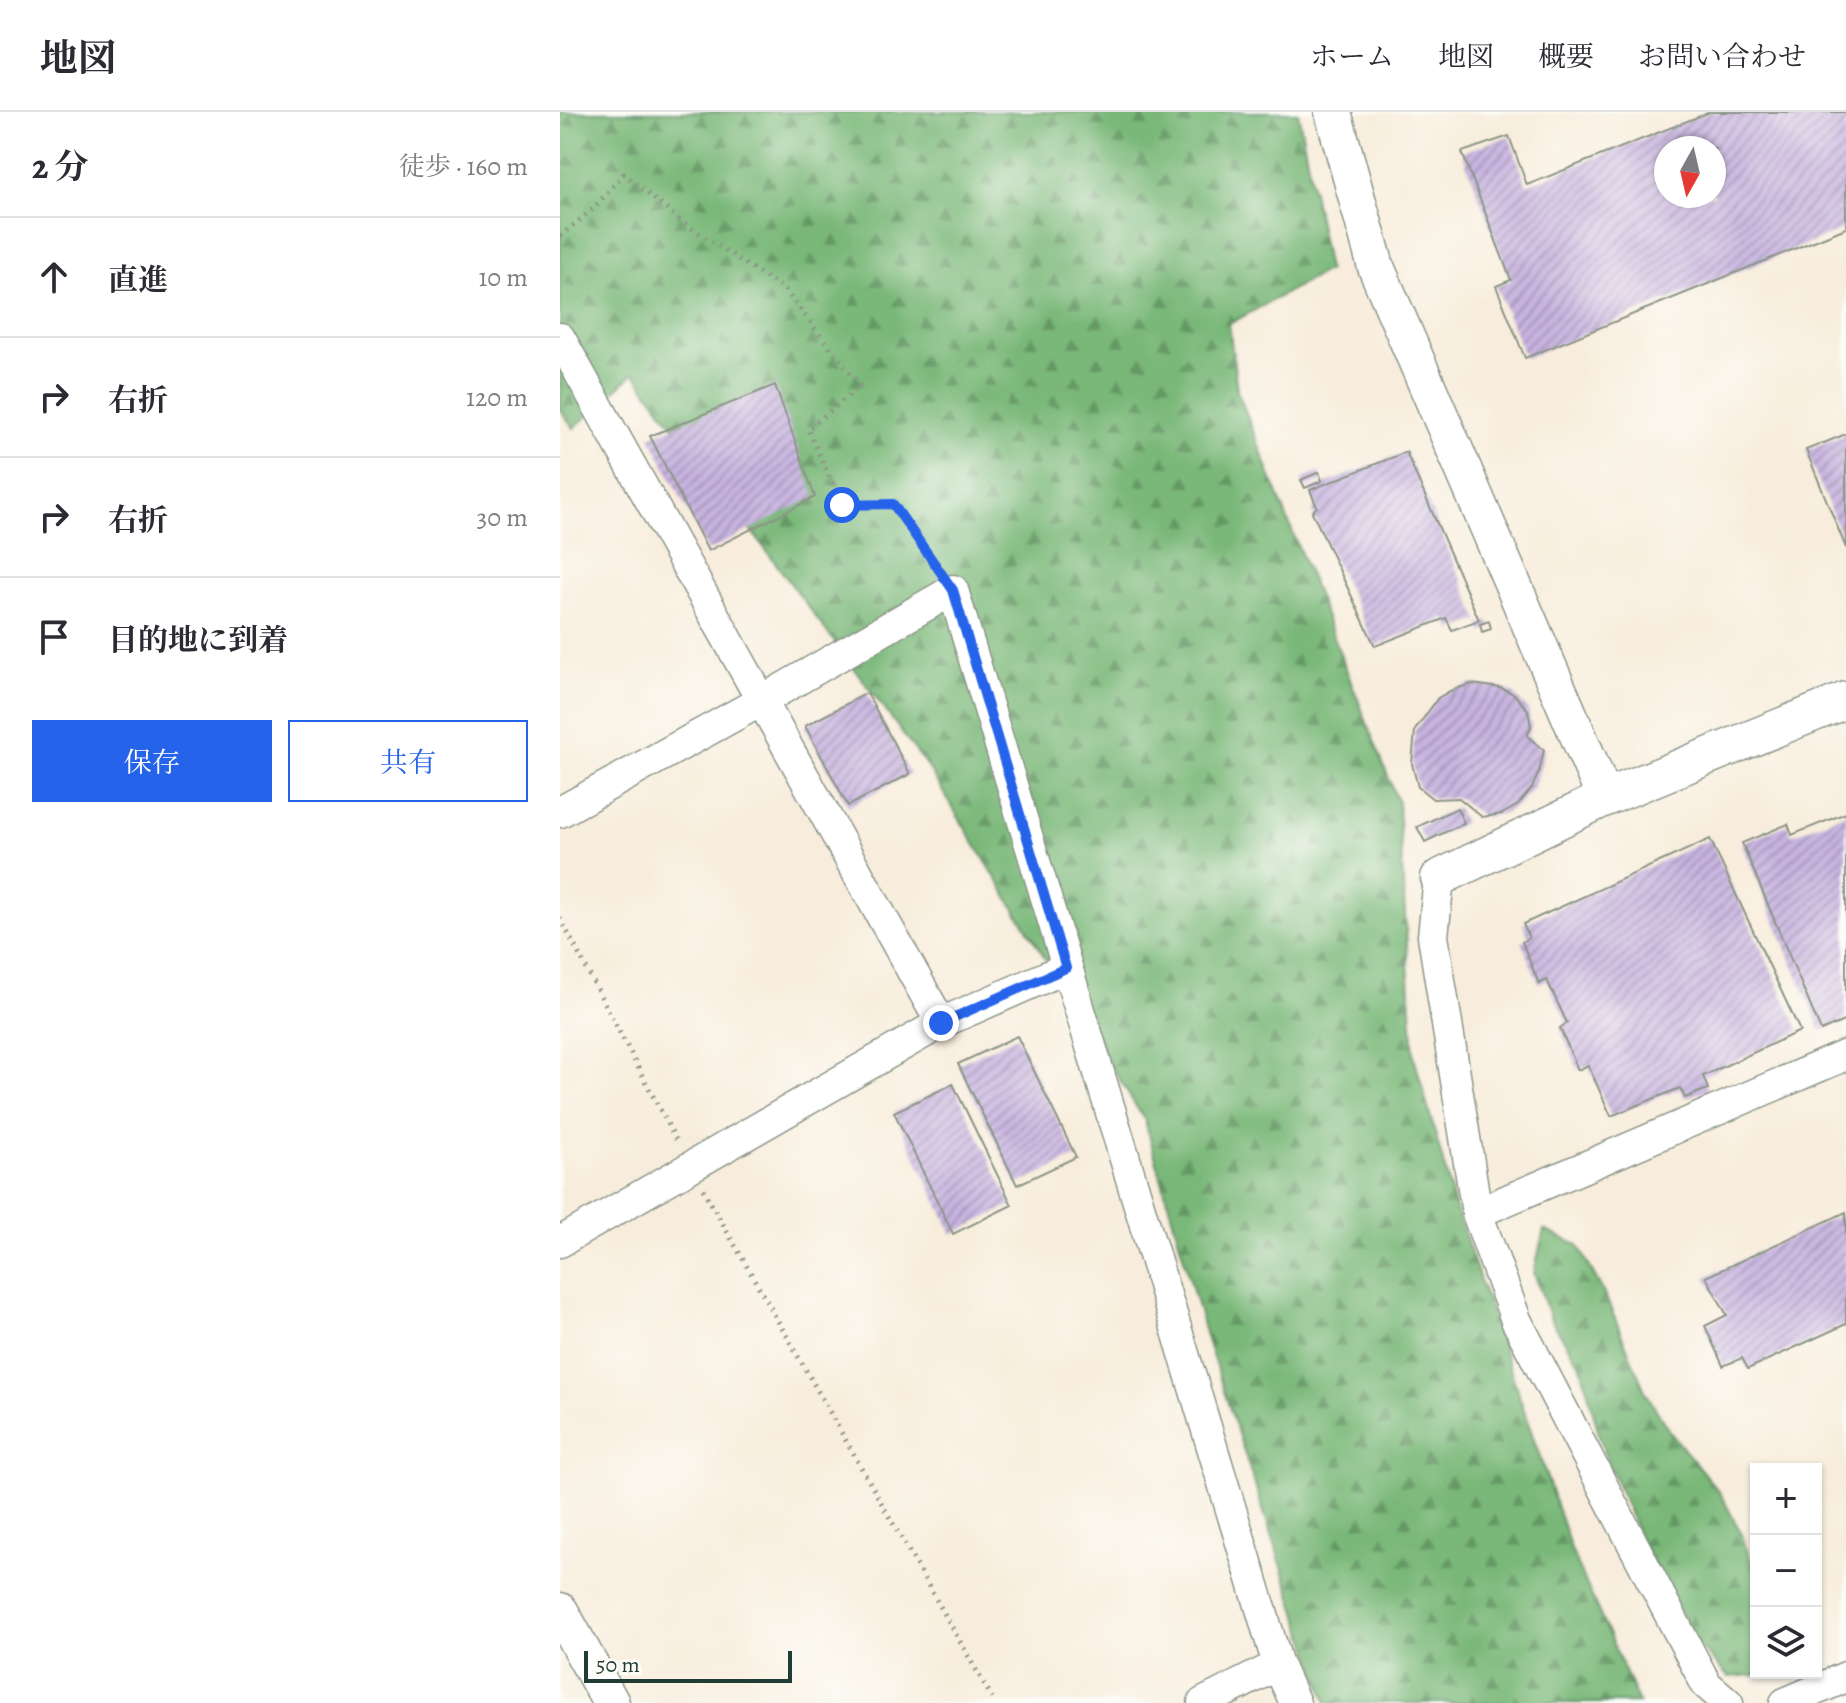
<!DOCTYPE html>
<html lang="ja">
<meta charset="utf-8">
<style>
body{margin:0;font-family:Alegreya,"Noto Serif JP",serif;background:#f7f7f7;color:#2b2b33}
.controls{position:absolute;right:24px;bottom:24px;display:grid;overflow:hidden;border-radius:0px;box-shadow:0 2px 6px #0004}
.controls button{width:72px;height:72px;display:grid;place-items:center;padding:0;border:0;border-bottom:2px solid #e1e1e2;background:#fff;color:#2b2b33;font:40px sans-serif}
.compass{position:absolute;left:1094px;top:24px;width:72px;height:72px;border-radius:50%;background:#fff;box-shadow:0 2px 6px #0004;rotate:188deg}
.scale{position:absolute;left:24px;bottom:20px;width:208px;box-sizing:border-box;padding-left:8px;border:4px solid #1f3d34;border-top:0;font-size:22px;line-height:28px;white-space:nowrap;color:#1f3d34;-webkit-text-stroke:6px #fdfcf7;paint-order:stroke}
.stop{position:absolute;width:24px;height:24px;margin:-18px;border:6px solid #2563eb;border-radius:50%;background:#fff}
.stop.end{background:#2563eb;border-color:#fff;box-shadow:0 2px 8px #0008}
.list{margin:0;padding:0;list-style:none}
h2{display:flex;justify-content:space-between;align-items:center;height:104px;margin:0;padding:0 32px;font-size:34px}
h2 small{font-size:26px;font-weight:400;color:#7c7c81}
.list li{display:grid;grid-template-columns:52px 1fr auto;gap:24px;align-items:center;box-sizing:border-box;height:120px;padding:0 32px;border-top:2px solid #e1e1e2}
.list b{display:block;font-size:30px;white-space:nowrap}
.list em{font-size:26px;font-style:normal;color:#7c7c81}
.actions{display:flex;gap:16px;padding:24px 32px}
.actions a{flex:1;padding:18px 0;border:2px solid #2563eb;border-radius:0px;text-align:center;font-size:28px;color:#2563eb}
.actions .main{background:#2563eb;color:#fff}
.icon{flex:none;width:44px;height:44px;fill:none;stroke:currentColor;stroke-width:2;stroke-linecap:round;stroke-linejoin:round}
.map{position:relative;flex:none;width:1286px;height:1591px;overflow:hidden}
header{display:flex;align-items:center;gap:48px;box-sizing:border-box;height:112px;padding:0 40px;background:#fff;border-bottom:2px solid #e1e1e2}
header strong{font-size:38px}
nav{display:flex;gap:44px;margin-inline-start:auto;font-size:28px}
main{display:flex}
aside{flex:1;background:#fff}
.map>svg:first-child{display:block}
.forest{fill:url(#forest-firs);stroke:#4c7a56;stroke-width:2}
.building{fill:url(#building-hatch);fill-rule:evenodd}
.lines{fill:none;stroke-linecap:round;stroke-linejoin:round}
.minor-casing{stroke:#8c9588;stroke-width:33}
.tertiary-casing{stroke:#8c9588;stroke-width:39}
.path{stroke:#8c9588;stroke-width:5;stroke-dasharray:2 6;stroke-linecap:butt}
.minor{stroke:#fff;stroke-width:30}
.tertiary{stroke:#fff;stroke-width:36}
.route{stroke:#2563eb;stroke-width:10}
</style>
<header>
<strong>地図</strong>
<nav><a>ホーム</a><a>地図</a><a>概要</a><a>お問い合わせ</a></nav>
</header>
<main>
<aside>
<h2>2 分<small>徒歩 · 160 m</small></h2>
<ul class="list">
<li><svg class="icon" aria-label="ahead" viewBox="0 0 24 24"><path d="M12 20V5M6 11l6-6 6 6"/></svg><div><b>直進</b></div><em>10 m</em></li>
<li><svg class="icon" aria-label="right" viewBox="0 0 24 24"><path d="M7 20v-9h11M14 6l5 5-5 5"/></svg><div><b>右折</b></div><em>120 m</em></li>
<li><svg class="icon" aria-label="right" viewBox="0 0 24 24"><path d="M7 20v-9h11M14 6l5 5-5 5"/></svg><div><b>右折</b></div><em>30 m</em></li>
<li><svg class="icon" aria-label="arrive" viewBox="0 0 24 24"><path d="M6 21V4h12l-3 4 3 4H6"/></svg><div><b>目的地に到着</b></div></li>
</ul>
<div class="actions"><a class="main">保存</a><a>共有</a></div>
</aside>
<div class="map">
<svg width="1286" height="1591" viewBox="0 0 1286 1591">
<defs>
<pattern id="forest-firs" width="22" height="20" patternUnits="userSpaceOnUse" patternTransform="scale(2)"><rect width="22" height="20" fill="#79b878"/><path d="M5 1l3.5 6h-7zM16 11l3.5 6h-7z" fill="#639763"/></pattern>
<pattern id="building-hatch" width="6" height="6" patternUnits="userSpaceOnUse" patternTransform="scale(2)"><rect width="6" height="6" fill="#c7b3df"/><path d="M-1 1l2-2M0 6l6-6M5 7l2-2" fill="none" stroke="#a193b6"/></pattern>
</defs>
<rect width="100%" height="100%" fill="#fdfcf7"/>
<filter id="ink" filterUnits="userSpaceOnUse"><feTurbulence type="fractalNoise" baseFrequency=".0125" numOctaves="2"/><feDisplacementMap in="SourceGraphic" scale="16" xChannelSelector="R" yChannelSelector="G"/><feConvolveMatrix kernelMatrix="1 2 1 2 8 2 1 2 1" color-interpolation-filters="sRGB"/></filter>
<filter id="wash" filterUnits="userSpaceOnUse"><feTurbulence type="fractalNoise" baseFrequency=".006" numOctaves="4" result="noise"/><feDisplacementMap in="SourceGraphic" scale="32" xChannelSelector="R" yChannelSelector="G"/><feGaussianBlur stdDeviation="1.8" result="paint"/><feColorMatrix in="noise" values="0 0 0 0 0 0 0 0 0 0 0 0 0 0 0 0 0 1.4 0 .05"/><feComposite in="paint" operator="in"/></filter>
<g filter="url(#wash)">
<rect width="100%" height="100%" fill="#f8eddc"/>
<g class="forest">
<polygon points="0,0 738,0 768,158 669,212 677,278 838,690 854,945 896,1097 1012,1440 1079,1591 767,1591 647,1228 585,1009 369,657 74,261 14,316 0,298"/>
<polygon points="984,1118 1018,1133 1045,1183 1085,1279 1109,1319 1160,1381 1180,1419 1196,1462 1197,1563 1168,1565 1137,1531 1080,1427 1044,1341 1021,1254 991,1208 974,1161"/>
</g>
<g id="blocks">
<g class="building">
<path d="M1150,0H1286V116L965,246L936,174L951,168L902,40L949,24L967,73ZM1106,36H1154V84H1106Z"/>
<polygon points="215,273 255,385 148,439 90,324"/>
<polygon points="1286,322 1286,436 1246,338"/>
<polygon points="846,340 919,508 892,518 886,506 815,534 752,400 757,395 750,378"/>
<polygon points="759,360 762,369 745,376 741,368"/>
<polygon points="929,509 931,517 922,520 920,512"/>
<polygon points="911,572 941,576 954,582 968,598 971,615 967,624 984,638 979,660 972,676 958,693 942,702 922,705 899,686 873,687 858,675 852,652 855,618 878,586 890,579"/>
<polygon points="307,581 350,662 288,694 245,614"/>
<polygon points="897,696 904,711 865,730 857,715"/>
<polygon points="1286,701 1286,908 1261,919 1182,731 1228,712 1232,723"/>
<polygon points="1150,727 1240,919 1143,964 1148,977 1125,986 1120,976 1051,1004 1028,953 1018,958 1000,916 1007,911 987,868 979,872 962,830 969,826 963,812"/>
<polygon points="457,924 516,1045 457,1073 398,952"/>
<polygon points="393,972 452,1093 393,1122 334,1000"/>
<polygon points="1286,1100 1286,1212 1188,1257 1182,1246 1163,1254 1145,1214 1167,1203 1146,1165"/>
</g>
</g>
</g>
<g filter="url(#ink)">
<use href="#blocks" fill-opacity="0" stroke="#8c9588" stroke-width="2"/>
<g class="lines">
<defs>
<g id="minor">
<polyline points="0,226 381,911"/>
<polyline points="0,700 201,589 393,478 718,1553 735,1591"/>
<polyline points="879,766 873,824 917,1101 956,1208 1146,1572 1168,1591"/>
<polyline points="917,1101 1286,943"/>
<polyline points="0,1130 381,911 506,856"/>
<polyline points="643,1591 718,1553"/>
<polyline points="1225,1591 1286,1565"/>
</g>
<g id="tertiary">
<polyline points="773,0 816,155 1045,686"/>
<polyline points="879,766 1045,686 1286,588"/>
<polyline points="0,1499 51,1591"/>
</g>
</defs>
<use href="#minor" class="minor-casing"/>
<use href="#tertiary" class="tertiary-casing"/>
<g class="path">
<polyline points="0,124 33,97 64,62 122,110 225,178 300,274 248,317 282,393 333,392 378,457"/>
<polyline points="0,806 117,1030"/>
<polyline points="143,1077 435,1591"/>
</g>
<use href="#minor" class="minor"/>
<use href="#tertiary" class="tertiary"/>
</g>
</g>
<g class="lines" filter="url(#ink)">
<polyline class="route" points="282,393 333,392 393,478 506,856 381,911"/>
</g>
</svg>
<div class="controls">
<button>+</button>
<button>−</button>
<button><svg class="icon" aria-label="layers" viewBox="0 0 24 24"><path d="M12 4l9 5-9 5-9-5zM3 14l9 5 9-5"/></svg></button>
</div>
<svg class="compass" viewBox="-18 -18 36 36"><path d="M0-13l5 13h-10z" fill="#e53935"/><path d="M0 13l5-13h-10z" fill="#7c7c81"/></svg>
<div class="scale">50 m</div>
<div class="stop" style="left:282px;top:393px"></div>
<div class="stop end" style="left:381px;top:911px"></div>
</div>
</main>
